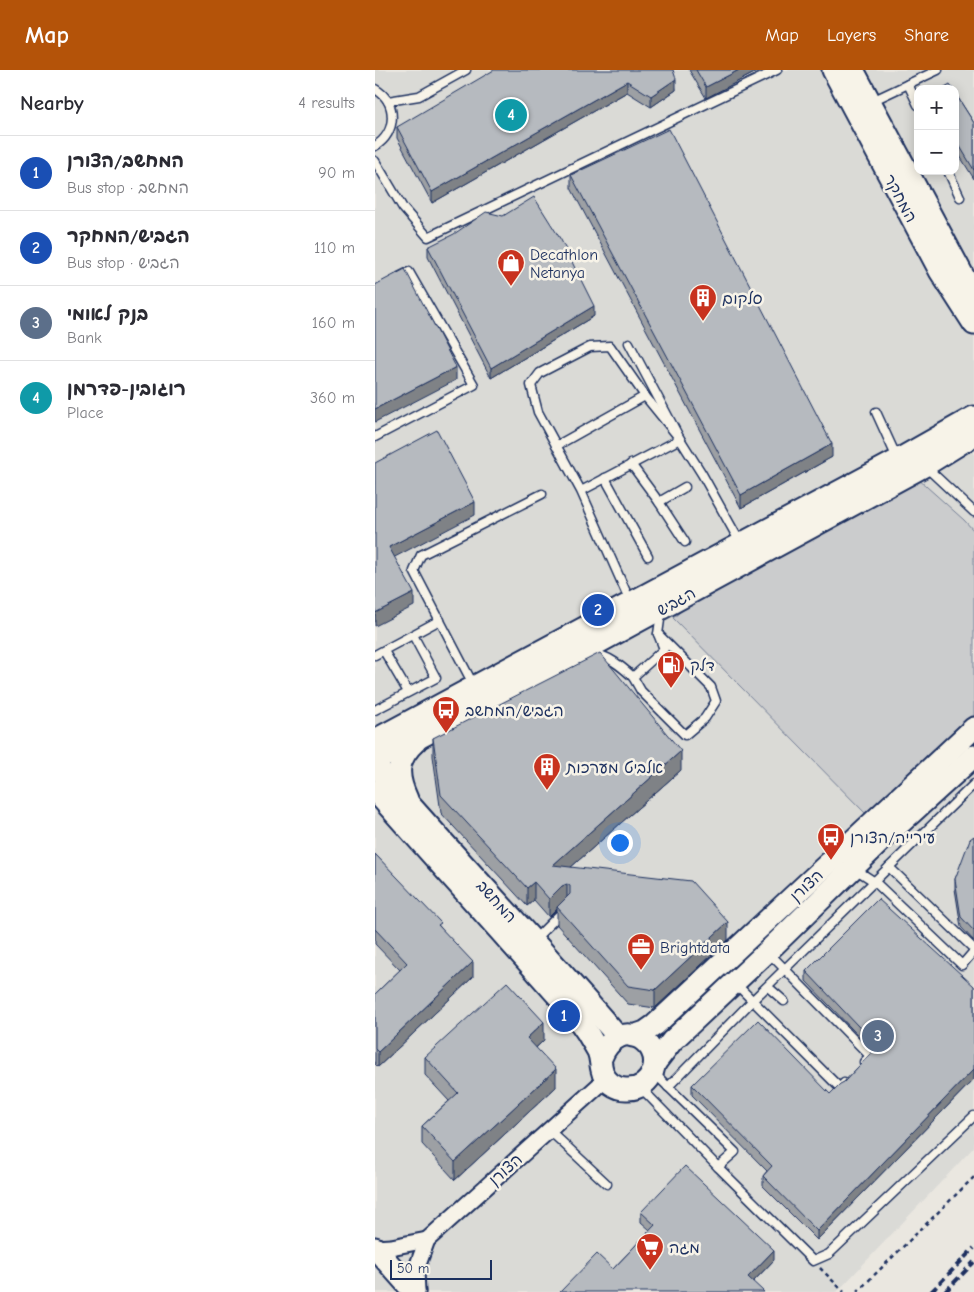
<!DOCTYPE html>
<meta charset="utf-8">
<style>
body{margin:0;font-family:"Comic Neue","Playpen Sans Hebrew",sans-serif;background:#f7f7f7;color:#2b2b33}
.controls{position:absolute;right:15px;top:15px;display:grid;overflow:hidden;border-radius:10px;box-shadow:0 2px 12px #0003}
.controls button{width:45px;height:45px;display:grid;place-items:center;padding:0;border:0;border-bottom:1px solid #e1e1e2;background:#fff;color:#2b2b33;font:25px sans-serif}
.scale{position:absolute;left:15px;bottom:12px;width:102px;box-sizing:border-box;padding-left:5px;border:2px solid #1b2f5e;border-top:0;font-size:14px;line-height:18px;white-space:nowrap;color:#1b2f5e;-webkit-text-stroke:4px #f7f3e8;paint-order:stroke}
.you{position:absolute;left:244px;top:772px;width:18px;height:18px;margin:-12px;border:4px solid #fff;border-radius:50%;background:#1a73e8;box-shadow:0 0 0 8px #1a73e833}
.badge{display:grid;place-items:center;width:32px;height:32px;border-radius:50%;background:#b45309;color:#fff;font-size:16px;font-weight:700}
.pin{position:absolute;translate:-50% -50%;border:2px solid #fff;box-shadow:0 1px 5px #0006}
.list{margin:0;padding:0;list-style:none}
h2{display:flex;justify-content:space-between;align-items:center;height:65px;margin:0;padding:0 20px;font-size:21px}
h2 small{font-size:16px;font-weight:400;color:#7c7c81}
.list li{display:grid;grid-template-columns:32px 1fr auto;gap:15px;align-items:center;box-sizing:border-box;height:75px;padding:0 20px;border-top:1px solid #e1e1e2}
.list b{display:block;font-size:19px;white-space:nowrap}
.list p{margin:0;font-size:16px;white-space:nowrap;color:#7c7c81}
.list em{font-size:16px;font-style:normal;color:#7c7c81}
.map{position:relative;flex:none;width:599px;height:1222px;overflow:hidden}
header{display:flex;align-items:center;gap:30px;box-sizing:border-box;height:70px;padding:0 25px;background:#b45309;color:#fff}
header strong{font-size:24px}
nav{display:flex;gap:28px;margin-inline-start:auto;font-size:18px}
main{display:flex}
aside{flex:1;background:#fff}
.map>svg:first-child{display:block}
.built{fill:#dadad6;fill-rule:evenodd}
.green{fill:#cbcccd;stroke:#737e96}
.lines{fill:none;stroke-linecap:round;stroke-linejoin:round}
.lane-casing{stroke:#1b2f5e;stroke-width:11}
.street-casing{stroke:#1b2f5e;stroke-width:19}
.secondary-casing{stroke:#1b2f5e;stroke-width:25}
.path{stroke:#1b2f5e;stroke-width:2.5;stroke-dasharray:4 4;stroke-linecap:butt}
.lane{stroke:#f7f3e8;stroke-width:8}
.street{stroke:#f7f3e8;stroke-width:15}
.secondary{stroke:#f7f3e8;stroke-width:21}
.rail{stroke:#1b2f5e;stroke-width:4;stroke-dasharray:8 4;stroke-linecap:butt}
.wall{fill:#9da0a4;stroke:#1b2f5e}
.shaded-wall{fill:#7f8286;stroke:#1b2f5e}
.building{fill:#b6babf;stroke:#1b2f5e}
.labels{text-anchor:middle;stroke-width:5;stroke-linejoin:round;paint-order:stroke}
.street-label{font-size:16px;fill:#1b2f5e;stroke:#f7f3e8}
.poi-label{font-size:16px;fill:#1b2f5e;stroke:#f7f3e8;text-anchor:start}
</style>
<header>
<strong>Map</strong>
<nav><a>Map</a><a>Layers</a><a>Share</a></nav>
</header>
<main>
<aside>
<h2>Nearby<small>4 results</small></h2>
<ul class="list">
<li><span class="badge" style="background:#1a4fb4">1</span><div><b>המחשב/הצורן</b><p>Bus stop · המחשב</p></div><em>90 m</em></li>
<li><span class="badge" style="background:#1a4fb4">2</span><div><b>הגביש/המחקר</b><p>Bus stop · הגביש</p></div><em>110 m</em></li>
<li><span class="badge" style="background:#5c6f8a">3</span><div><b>בנק לאומי</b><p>Bank</p></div><em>160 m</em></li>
<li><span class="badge" style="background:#0f9aa8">4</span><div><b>רוגובין-פדרמן</b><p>Place</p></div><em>360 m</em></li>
</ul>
</aside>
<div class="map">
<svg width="599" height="1222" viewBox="0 0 599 1222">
<rect width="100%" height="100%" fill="#eae7e0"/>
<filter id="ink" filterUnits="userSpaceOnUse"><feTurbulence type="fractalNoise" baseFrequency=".02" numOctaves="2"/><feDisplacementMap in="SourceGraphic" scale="10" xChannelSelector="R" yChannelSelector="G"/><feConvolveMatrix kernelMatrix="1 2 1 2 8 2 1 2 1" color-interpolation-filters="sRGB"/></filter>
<g filter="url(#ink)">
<path class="built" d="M0,0H599V1077L462,1222H0ZM543,19H580V101H543Z"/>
<polygon class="green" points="542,408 589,450 599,461 599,646 494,747 298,548 318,531"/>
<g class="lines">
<defs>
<g id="lane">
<polyline points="533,14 543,35"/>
<path d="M0,19C23,32 22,63 0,76"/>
<polyline points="13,31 44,26 91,0"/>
<polyline points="497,31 563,0"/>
<polyline points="0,91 28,138 53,167 402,0"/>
<polyline points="573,101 585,127"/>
<polyline points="254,273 305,369 327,404 366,474"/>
<polyline points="501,342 522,388"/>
<polyline points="0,367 99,315 34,202 24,207"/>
<polyline points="181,376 270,326"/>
<polyline points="256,394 284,432 310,472"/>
<polyline points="551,397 599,442"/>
<polyline points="230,408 273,486"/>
<polyline points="206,421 305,369 270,326 235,276 215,277 165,303 156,315 163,342 206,421 255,531"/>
<polyline points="284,432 310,417"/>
<polyline points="9,581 33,622"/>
<path d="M217,583C234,586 246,596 258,607L289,579L283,564L286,543"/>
<polyline points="0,585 65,550"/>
<polyline points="258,607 266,621 310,665 330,648 341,631 336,617 283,564"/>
<polyline points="99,616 39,501 46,485 167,424"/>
<polyline points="0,640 61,608 38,565"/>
<polyline points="514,797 599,879"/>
<polyline points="480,799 500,812 587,895 599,881"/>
<polyline points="159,870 188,841"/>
<polyline points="393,882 495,986 489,992"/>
<polyline points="361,914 465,1018 469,1013"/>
<polyline points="393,917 409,931"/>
<polyline points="293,1017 377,931 599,714"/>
<polyline points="266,1018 343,1097 360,1082 279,1003"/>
<polyline points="173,1059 232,1114"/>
<polyline points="343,1097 438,1191 454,1184 599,1046"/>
</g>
<g id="street">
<polyline points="0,1178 16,1177 52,1170"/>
<polyline points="42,1222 41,1200 52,1170 231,1009"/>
</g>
<g id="secondary">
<polyline points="458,0 565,201 599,254"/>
<polyline points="478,0 599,226"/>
<polyline points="0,670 523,390 599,347"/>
<polyline points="0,691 208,581 549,396 599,365"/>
<path d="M0,695C79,787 164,874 243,967"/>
<path d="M0,721L200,945C209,957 216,968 223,981C226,988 225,993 227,1000C229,1011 241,1020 253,1019C277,1019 289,989 270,972C252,956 233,969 226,988"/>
<path d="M32,729C21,705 21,689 41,671"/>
<polyline points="258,966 270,962 280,955 599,658"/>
<polyline points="280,993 297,971 393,881 510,767 599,686"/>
<polyline points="0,1178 39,1222"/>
</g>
</defs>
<use href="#lane" class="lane-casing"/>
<use href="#street" class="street-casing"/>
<use href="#secondary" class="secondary-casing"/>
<g class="path">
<polyline points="445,1198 469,1222"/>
<polyline points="482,1222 599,1107"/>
</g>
<use href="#lane" class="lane"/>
<use href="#street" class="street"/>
<use href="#secondary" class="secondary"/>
<g class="rail">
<polyline points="556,1222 599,1178"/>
<polyline points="570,1222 599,1192"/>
</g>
</g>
<g class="wall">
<polygon points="298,0 301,20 276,37 252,22 57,133 22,68 22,57"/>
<polygon points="314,0 385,0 331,28"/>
<polygon points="580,23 599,53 599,109 580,78"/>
<polygon points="196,105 457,387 366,438 196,118"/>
<polygon points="53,177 219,246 116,308 53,187"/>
<polygon points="58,668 306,700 196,797 353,870 280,938 253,934 182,855 182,839 174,847 159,830 152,836 66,743 58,686"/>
<polygon points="599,766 599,871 586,857 580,819 580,809"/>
<polygon points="0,784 66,858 98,907 3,997 0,994 0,924 25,900 0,874"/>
<polygon points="431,901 599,916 599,1009 442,1170 388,1116 388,1106 392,1101 317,1025 317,1015 455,1024 469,1012 498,981 431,911"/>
<polygon points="169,970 161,978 181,1017 80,1110 47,1074 47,1056 74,1031 50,1005 50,987"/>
<polygon points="266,1142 399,1190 378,1212 238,1199 275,1160 266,1152"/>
</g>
<g class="shaded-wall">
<polygon points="364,0 385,0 331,28 331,17"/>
<polygon points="301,9 301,20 276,37 276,26"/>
<polygon points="252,11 252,22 57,133 57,122"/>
<polygon points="219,236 219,246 116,308 116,298"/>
<polygon points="81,297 81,310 0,352 0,339"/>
<polygon points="457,374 457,387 366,438 366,425"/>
<polygon points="100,432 100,445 14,490 14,477"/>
<polygon points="39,523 39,536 0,556 0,543"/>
<polygon points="306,681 306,700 178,813 178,795"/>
<polygon points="159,812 159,830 152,836 152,818"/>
<polygon points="192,814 192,832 182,837 182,839 174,847 174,829 187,816"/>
<polygon points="353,852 353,870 280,938 280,920"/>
<polygon points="98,892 98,907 3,997 3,982"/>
<polygon points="169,952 169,970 152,986 152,968"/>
<polygon points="181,999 181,1017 80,1110 80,1092"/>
<polygon points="599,999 599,1009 442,1170 442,1161"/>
<polygon points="399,1180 399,1190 373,1217 373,1207"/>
</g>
<g class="building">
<polygon points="119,0 298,0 301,9 276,26 252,11 57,122 22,57"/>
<polygon points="321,0 364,0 331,17"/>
<polygon points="575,15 578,19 568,19"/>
<polygon points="580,23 599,53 599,100 580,68"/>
<polygon points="294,59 457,374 366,425 196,105"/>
<polygon points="159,127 186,170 219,236 116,298 53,177 79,164 111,142 128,146"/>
<polygon points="30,199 81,297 0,339 0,215"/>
<polygon points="62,360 100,432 14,477 39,523 0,543 0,393"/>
<polygon points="225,583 306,681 178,795 316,811 353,852 280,920 253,916 182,837 195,824 195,816 192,814 187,816 174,829 159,812 152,818 66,725 58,668"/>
<polygon points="599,766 599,861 586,847 580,809 595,769"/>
<polygon points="0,784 66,853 63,855 98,892 3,982 0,979 0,924 32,893 0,859"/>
<polygon points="503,829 599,916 599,999 442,1161 388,1106 397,1096 317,1015 383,950 455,1024 465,1014 469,1012 499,980 500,974 431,901"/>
<polygon points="132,912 169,952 152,968 181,999 80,1092 47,1056 83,1023 50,987"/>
<polygon points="310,1096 399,1180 373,1207 389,1222 185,1222 222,1184 238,1199 280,1155 266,1142"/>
</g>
</g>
<defs>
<symbol id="shop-pin" viewBox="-11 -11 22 30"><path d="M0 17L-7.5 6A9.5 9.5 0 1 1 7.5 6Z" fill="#c8321e" stroke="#f7f3e8"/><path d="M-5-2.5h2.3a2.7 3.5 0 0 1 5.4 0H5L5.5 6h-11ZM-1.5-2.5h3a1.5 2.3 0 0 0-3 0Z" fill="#fff"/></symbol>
<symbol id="building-pin" viewBox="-11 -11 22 30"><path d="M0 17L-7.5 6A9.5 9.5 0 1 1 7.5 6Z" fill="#c8321e" stroke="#f7f3e8"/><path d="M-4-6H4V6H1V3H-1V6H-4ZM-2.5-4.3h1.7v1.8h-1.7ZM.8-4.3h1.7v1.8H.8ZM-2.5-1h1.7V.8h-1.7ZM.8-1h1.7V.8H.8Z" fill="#fff"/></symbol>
<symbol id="fuel-pin" viewBox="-11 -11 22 30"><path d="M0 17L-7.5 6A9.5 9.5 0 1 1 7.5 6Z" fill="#c8321e" stroke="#f7f3e8"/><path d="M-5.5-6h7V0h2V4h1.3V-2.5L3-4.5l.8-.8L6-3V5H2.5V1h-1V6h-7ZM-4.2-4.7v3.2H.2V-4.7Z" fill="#fff"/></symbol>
<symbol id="bus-pin" viewBox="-11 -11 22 30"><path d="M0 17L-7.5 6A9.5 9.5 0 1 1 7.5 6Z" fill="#c8321e" stroke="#f7f3e8"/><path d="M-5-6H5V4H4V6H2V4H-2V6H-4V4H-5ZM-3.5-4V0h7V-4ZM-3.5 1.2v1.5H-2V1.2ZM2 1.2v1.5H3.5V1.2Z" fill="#fff"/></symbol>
<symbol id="office-pin" viewBox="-11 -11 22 30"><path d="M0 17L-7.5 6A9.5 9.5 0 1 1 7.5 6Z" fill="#c8321e" stroke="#f7f3e8"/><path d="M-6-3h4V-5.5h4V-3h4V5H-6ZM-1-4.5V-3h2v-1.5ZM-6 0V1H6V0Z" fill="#fff"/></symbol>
<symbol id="supermarket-pin" viewBox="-11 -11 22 30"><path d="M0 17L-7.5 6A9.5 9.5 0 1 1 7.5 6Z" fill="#c8321e" stroke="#f7f3e8"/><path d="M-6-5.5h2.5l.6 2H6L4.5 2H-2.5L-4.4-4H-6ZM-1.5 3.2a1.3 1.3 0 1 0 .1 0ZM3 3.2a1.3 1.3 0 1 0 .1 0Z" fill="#fff"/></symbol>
</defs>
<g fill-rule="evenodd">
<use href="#shop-pin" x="120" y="177" width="32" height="43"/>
<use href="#building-pin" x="312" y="212" width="32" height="43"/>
<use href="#fuel-pin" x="280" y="579" width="32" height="43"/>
<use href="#bus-pin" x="55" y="624" width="32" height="43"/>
<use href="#building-pin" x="156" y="681" width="32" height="43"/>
<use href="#bus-pin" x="440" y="751" width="32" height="43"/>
<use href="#office-pin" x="250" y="861" width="32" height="43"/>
<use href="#supermarket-pin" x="259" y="1161" width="32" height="43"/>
</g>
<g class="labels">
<g class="street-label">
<text transform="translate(526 128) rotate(62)" y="6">המחקר</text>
<text transform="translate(301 531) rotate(-29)" y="6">הגביש</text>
<text transform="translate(431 815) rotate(-43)" y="6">הצורן</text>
<text transform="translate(122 831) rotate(48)" y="6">המחשב</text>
<text transform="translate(130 1099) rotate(-42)" y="6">הצורן</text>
</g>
<g class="poi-label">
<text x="155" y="190">Decathlon<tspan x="155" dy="18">Netanya</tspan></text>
<text x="347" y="234">סלקום</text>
<text x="315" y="601">דלק</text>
<text x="90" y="646">הגביש/המחשב</text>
<text x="191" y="703">אלביט מערכות</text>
<text x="475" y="773">עירייה/הצורן</text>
<text x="285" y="883">Brightdata</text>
<text x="294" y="1183">מגה</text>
</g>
</g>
</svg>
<div class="controls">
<button>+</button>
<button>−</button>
</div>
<div class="scale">50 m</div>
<div class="you"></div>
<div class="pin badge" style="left:189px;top:946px;background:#1a4fb4">1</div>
<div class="pin badge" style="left:223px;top:540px;background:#1a4fb4">2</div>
<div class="pin badge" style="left:503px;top:966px;background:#5c6f8a">3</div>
<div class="pin badge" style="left:136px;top:45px;background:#0f9aa8">4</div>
</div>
</main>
